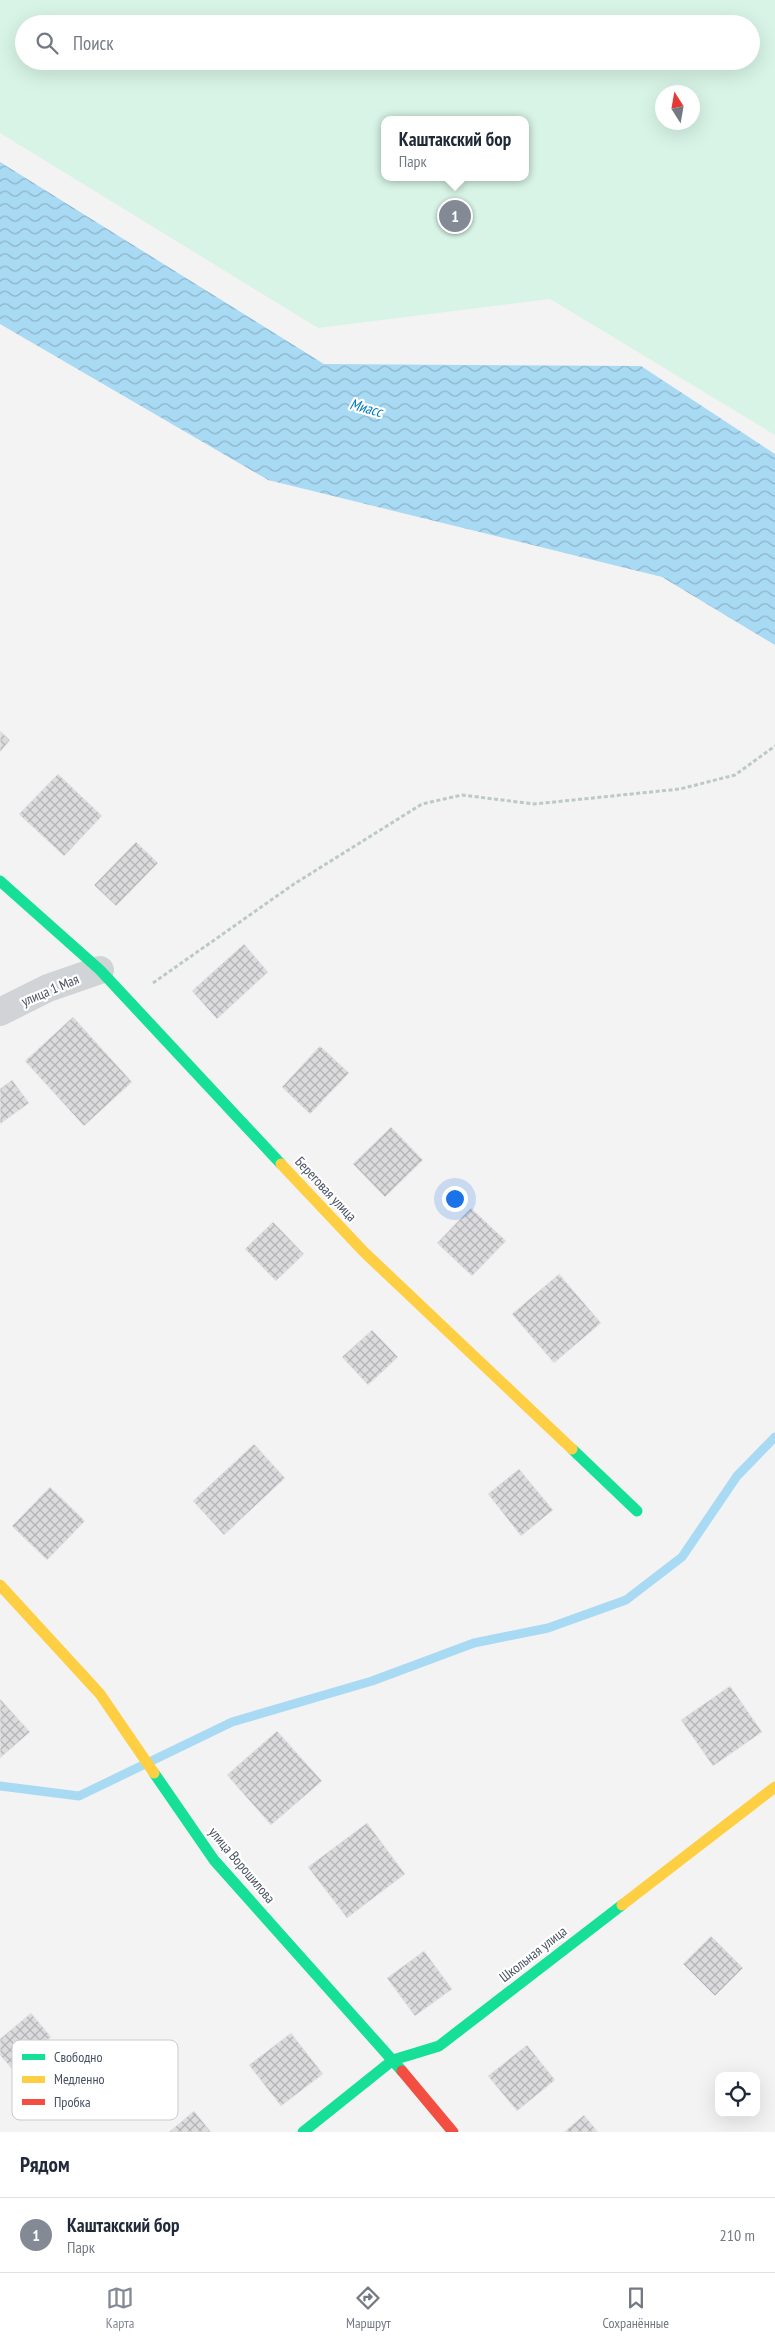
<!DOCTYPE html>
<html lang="ru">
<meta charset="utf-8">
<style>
body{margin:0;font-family:"PT Sans Narrow",sans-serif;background:#f2f2f3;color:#1f2937}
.controls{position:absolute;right:15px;bottom:15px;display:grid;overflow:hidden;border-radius:10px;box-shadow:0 5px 20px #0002}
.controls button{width:45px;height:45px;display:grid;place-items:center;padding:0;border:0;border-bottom:1px solid #e0e1e3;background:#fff;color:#1f2937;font:25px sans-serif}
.compass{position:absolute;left:655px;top:85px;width:45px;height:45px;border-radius:50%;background:#fff;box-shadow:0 5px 20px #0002;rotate:349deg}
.you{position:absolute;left:454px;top:1198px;width:18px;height:18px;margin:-12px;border:4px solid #fff;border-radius:50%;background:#1a73e8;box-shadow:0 0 0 8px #1a73e833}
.badge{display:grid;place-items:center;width:32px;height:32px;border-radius:50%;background:#848a95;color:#fff;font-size:16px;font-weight:700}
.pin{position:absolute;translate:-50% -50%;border:2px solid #fff;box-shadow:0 1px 5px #0006}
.popup{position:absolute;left:381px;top:116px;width:148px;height:65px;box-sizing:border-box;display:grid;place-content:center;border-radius:10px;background:#fff;filter:drop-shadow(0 1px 4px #0005);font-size:16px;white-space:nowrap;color:#747a83}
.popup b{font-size:19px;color:#1f2937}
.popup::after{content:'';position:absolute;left:50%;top:100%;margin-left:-10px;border:10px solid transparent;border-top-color:#fff}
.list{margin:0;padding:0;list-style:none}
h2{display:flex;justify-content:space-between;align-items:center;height:65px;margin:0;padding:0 20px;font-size:21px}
h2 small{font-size:16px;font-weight:400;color:#747a83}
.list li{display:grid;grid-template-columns:32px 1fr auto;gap:15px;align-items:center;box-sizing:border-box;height:75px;padding:0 20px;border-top:1px solid #e0e1e3}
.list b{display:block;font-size:19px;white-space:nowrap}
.list p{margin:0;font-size:16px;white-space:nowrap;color:#747a83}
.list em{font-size:16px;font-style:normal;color:#747a83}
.icon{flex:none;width:28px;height:28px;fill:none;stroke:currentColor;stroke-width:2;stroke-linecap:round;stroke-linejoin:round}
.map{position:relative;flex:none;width:775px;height:2132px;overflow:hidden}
.search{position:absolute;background:#fff;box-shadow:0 5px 20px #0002;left:15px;right:15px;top:15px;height:55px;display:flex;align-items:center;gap:12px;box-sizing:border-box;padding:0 18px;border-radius:28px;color:#747a83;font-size:19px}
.sheet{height:140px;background:#fff}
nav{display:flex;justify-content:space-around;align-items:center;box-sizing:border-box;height:70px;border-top:1px solid #e0e1e3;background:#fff;font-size:14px;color:#747a83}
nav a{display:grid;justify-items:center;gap:2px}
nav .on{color:#848a95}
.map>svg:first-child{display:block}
.green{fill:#d7f4e6;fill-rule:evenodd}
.water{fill:url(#water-waves)}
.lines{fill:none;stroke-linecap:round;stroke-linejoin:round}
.stream{stroke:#a9daf4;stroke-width:9}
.building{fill:url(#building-cross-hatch);stroke:#e5e5e6}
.path{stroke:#bdc9c8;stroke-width:3;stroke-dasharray:4 2.5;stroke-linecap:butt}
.street{stroke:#d1d4d7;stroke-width:28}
.fast{stroke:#16e098;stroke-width:11}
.slow{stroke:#ffcf43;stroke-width:11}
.jam{stroke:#f24e42;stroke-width:11}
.labels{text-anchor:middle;stroke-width:4.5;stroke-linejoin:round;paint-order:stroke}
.street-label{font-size:14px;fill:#485262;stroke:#fff}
.water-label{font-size:15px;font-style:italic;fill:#007bbd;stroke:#fff}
.key{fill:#fff;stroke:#c8cbd0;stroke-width:1}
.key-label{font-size:14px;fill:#485262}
</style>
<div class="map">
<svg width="775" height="2132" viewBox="0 0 775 2132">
<defs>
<pattern id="water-waves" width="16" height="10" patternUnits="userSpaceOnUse" patternTransform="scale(1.25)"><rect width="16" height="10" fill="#a9daf4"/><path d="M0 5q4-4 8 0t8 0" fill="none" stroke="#8cb3c9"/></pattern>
<pattern id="building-cross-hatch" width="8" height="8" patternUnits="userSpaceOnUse" patternTransform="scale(1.25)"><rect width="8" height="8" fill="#dbdbdd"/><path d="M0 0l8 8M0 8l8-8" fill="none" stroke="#b4b4b7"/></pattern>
</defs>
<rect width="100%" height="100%" fill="#f4f3f3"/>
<path class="green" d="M0,0H775V435L550,299L318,328L0,133ZM24,24H751V61H24ZM662,92H692V122H662ZM385,120H525V177H385Z"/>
<polygon class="water" points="0,162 324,364 641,366 775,454 775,645 662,577 268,480 0,324"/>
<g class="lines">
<polyline class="stream" points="0,1786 79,1796 232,1722 372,1681 474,1643 548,1628 626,1600 682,1557 737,1476 775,1437"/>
</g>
<g class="building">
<polygon points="0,731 10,740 0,752"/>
<polygon points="58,774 102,816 64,856 19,814"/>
<polygon points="136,842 158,863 116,906 94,885"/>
<polygon points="244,944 268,972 217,1019 192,991"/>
<polygon points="73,1017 132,1082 84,1126 25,1061"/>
<polygon points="320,1046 349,1073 310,1114 282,1087"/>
<polygon points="12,1080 29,1103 0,1124 0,1089"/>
<polygon points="391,1127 423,1160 385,1197 353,1164"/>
<polygon points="471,1208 506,1241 472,1276 437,1243"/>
<polygon points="273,1222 304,1254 276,1281 245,1249"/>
<polygon points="559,1274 601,1323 554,1363 512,1314"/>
<polygon points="372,1330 398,1357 368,1385 342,1357"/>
<polygon points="254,1444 285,1478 224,1535 193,1501"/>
<polygon points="519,1469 553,1510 521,1536 488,1494"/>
<polygon points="50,1487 85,1521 47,1560 12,1526"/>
<polygon points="730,1686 762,1732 713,1766 681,1720"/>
<polygon points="0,1699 30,1732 0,1758"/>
<polygon points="277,1731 322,1781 271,1825 227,1775"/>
<polygon points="367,1823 405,1874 347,1918 308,1867"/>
<polygon points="711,1936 743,1968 715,1996 683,1964"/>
<polygon points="424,1951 452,1989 415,2016 387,1978"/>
<polygon points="31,2013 51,2037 12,2069 0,2055 0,2039"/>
<polygon points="291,2033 323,2074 281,2106 249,2065"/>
<polygon points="527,2045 555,2080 517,2111 488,2076"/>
<polygon points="194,2111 211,2132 169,2132"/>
<polygon points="584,2115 598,2132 564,2132"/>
</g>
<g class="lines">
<polyline class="path" points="153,983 294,884 422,804 462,795 534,804 680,789 735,775 775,746"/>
<polyline class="street" points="0,1012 48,988 100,970"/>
<g class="fast">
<polyline points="0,881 100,970 281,1164"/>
<polyline points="572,1449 637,1511"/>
<polyline points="154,1773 214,1860 402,2071"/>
<polyline points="303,2132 393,2060 439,2046 622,1905"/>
</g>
<g class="slow">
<polyline points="281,1164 364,1252 572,1449"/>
<polyline points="0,1585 100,1694 154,1773"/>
<polyline points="622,1905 775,1787"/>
</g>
<polyline class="jam" points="402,2071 453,2132"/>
</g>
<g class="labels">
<g class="street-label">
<text transform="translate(50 990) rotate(-23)" y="5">улица 1 Мая</text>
<text transform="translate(326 1189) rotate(47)" y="5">Береговая улица</text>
<text transform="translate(242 1865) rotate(50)" y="5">улица Ворошилова</text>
<text transform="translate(533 1954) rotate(-38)" y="5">Школьная улица</text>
</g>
<g class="water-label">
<text transform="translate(366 408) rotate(15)" y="5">Миасс</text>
</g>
</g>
<rect x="12" y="2040" width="166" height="80" rx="8" class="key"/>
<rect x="22" y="2054" width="23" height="6" fill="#16e098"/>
<rect x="22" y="2076" width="23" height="7" fill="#ffcf43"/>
<rect x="22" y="2099" width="23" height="6" fill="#f24e42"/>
<g class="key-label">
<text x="54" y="2062">Свободно</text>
<text x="54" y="2084">Медленно</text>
<text x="54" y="2107">Пробка</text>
</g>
</svg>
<div class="controls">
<button><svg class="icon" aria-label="locate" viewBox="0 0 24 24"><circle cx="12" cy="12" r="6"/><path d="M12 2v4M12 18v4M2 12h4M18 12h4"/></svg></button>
</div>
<svg class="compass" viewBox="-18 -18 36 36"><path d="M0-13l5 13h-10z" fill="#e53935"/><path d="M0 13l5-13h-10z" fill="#747a83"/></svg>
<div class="you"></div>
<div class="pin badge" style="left:455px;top:216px">1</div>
<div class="popup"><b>Каштакский бор</b>Парк</div>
<div class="search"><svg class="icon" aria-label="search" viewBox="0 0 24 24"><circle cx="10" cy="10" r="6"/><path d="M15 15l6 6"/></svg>Поиск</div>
</div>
<section class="sheet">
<h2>Рядом<small></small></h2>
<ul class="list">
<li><span class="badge">1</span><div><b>Каштакский бор</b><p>Парк</p></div><em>210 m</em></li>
</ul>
</section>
<nav>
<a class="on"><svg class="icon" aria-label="map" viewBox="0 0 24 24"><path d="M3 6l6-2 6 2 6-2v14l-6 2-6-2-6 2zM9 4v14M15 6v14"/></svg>Карта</a>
<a><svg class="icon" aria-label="directions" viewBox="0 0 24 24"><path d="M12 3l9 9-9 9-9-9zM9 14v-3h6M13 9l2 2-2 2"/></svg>Маршрут</a>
<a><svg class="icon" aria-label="saved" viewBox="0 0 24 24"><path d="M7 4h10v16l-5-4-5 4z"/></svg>Сохранённые</a>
</nav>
